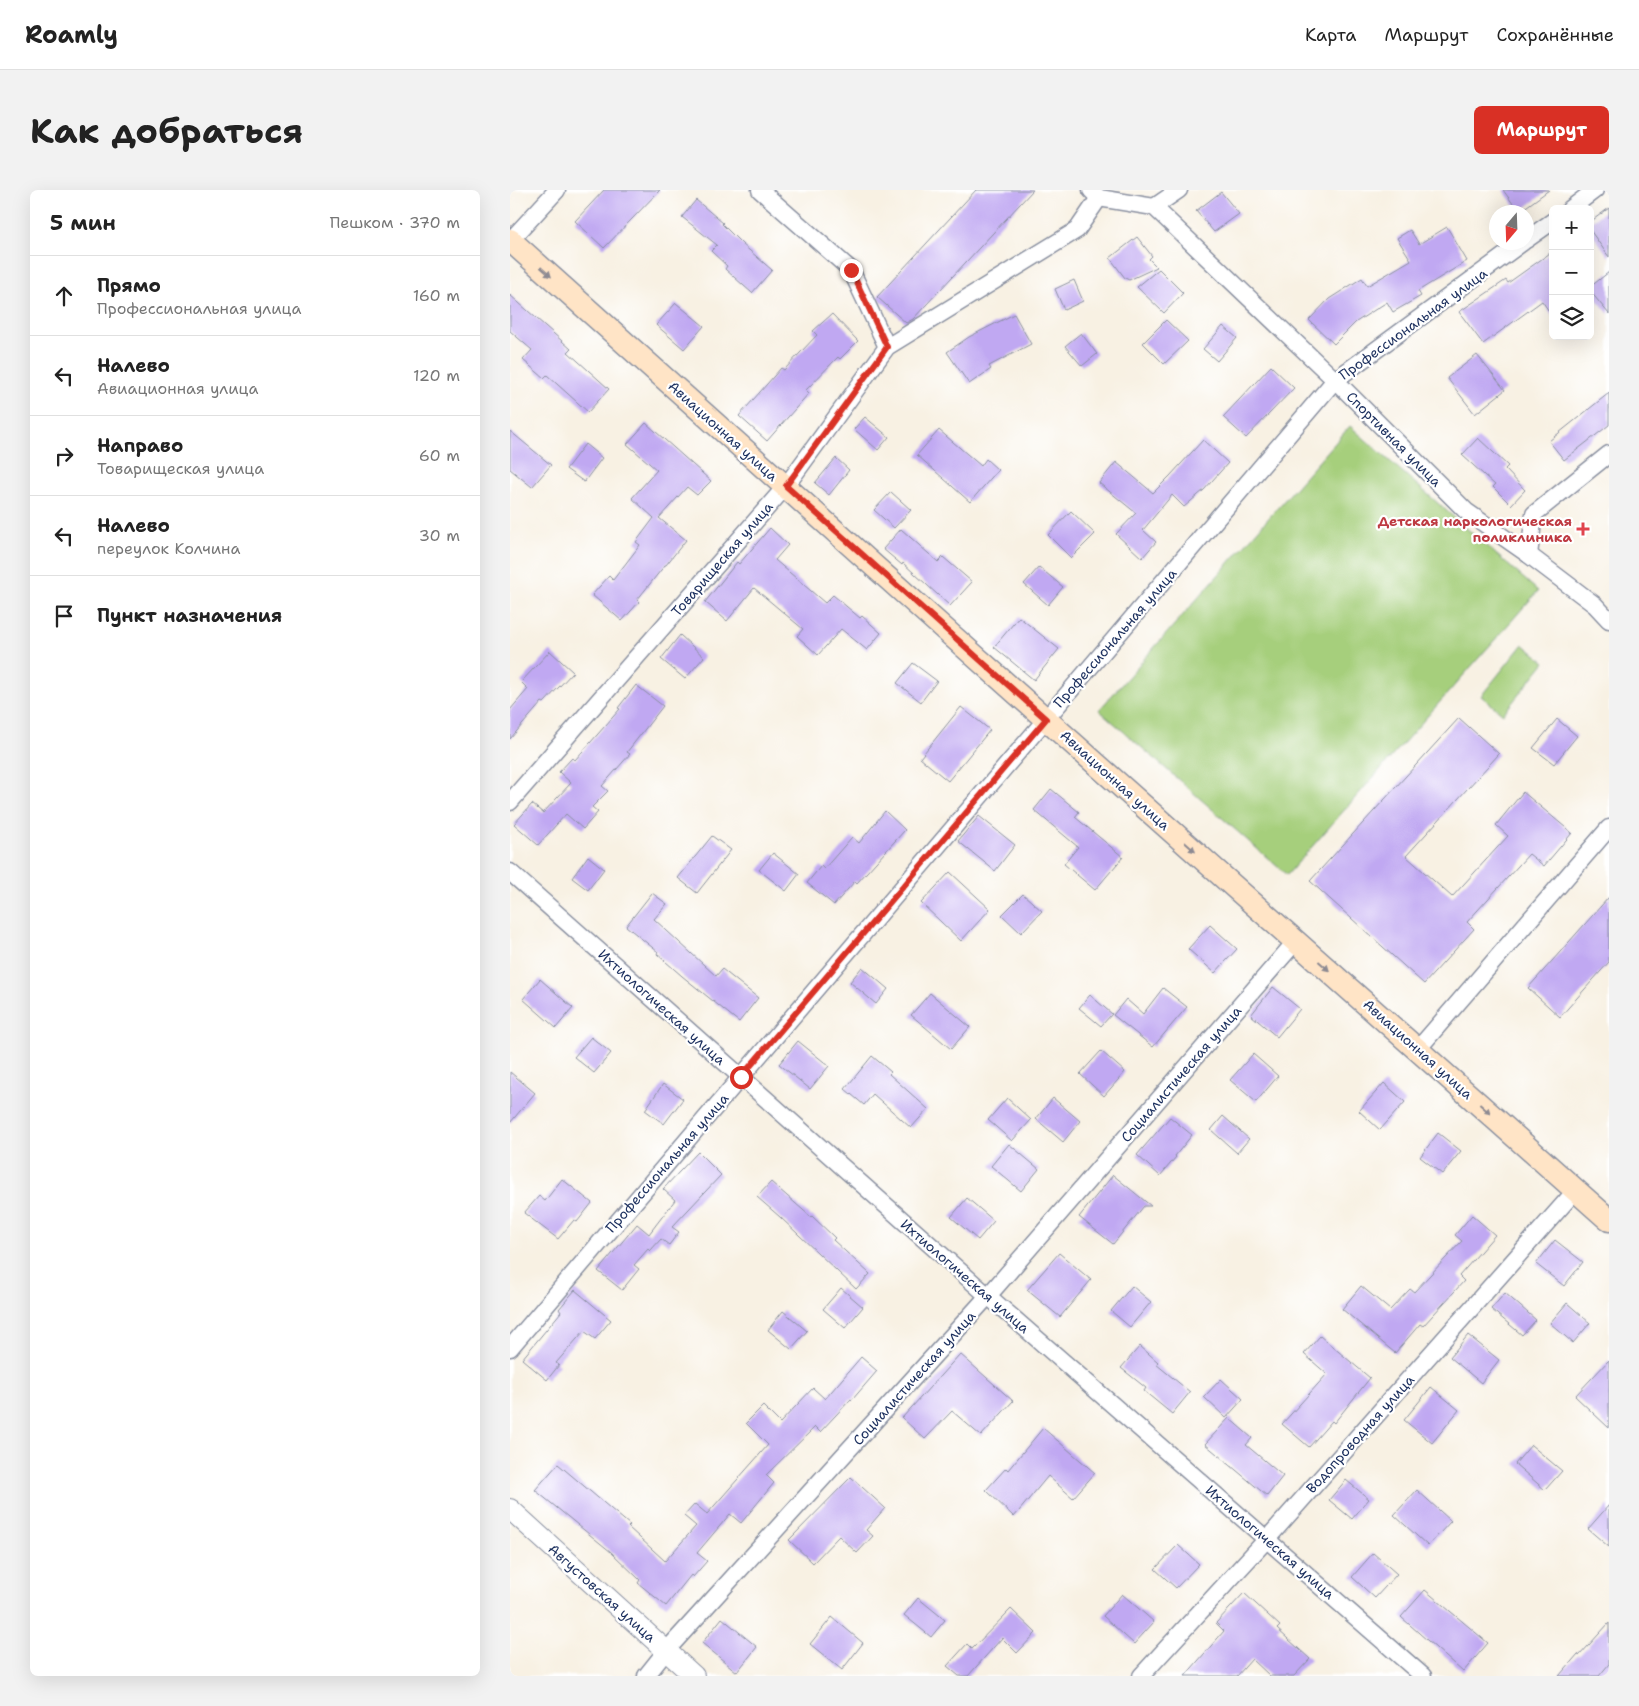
<!DOCTYPE html>
<html lang="ru">
<meta charset="utf-8">
<style>
body{margin:0;font-family:"Shantell Sans",sans-serif;background:#f2f2f2;color:#222}
.controls{position:absolute;right:15px;top:15px;display:grid;overflow:hidden;border-radius:8px;box-shadow:0 5px 20px #0002}
.controls button{width:45px;height:45px;display:grid;place-items:center;padding:0;border:0;border-bottom:1px solid #e0e0e0;background:#fff;color:#222;font:25px sans-serif}
.compass{position:absolute;left:979px;top:15px;width:45px;height:45px;border-radius:50%;background:#fff;box-shadow:0 5px 20px #0002;rotate:199deg}
.stop{position:absolute;width:15px;height:15px;margin:-11px;border:4px solid #d93025;border-radius:50%;background:#fff}
.stop.end{background:#d93025;border-color:#fff;box-shadow:0 1px 5px #0008}
.list{margin:0;padding:0;list-style:none}
h2{display:flex;justify-content:space-between;align-items:center;height:65px;margin:0;padding:0 20px;font-size:21px}
h2 small{font-size:16px;font-weight:400;color:#767676}
.list li{display:grid;grid-template-columns:32px 1fr auto;gap:15px;align-items:center;box-sizing:border-box;height:80px;padding:0 20px;border-top:1px solid #e0e0e0}
.list b{display:block;font-size:19px;white-space:nowrap}
.list p{margin:0;font-size:16px;white-space:nowrap;color:#767676}
.list em{font-size:16px;font-style:normal;color:#767676}
.icon{flex:none;width:28px;height:28px;fill:none;stroke:currentColor;stroke-width:2;stroke-linecap:round;stroke-linejoin:round}
.map{position:relative;flex:none;width:1099px;height:1486px;overflow:hidden;border-radius:8px}
header{display:flex;align-items:center;gap:30px;box-sizing:border-box;height:70px;padding:0 25px;background:#fff;border-bottom:1px solid #e0e0e0}
header strong{font-size:24px}
nav{display:flex;gap:28px;margin-inline-start:auto;font-size:18px}
.intro{display:flex;align-items:center;justify-content:space-between;box-sizing:border-box;height:120px;padding:0 30px}
h1{margin:0;font-size:35px}
.button{padding:12px 22px;border-radius:8px;background:#d93025;color:#fff;font-size:18px;font-weight:700}
main{display:flex;gap:30px;padding:0 30px}
aside{flex:1;background:#fff;border-radius:8px;box-shadow:0 5px 20px #0002}
.map>svg:first-child{display:block}
.green{fill:#a6cf7b;stroke:#607f6c}
.building{fill:#c0a8f2}
.lines{fill:none;stroke-linecap:round;stroke-linejoin:round}
.minor-casing{stroke:#8a90a0;stroke-width:19}
.tertiary-casing{stroke:#8a90a0;stroke-width:22}
.secondary-casing{stroke:#8a90a0;stroke-width:25}
.minor{stroke:#fff;stroke-width:16}
.tertiary{stroke:#fff;stroke-width:20}
.secondary{stroke:#ffe4c6;stroke-width:22}
.oneway{fill:#8d8a92}
.route{stroke:#d93025;stroke-width:6}
.health-dot{fill:#e0444e;stroke:#fff;stroke-width:2}
.labels{text-anchor:middle;stroke-width:4.5;stroke-linejoin:round;paint-order:stroke}
.street-label{font-size:14px;fill:#1b2f5e;stroke:#fff}
.health-label{font-size:14px;font-weight:bold;fill:#be3a42;stroke:#fff;text-anchor:end}
</style>
<header>
<strong>Roamly</strong>
<nav><a>Карта</a><a>Маршрут</a><a>Сохранённые</a></nav>
</header>
<div class="intro"><h1>Как добраться</h1><a class="button">Маршрут</a></div>
<main>
<aside>
<h2>5 мин<small>Пешком · 370 m</small></h2>
<ul class="list">
<li><svg class="icon" aria-label="ahead" viewBox="0 0 24 24"><path d="M12 20V5M6 11l6-6 6 6"/></svg><div><b>Прямо</b><p>Профессиональная улица</p></div><em>160 m</em></li>
<li><svg class="icon" aria-label="left" viewBox="0 0 24 24"><path d="M17 20v-9H6M10 6l-5 5 5 5"/></svg><div><b>Налево</b><p>Авиационная улица</p></div><em>120 m</em></li>
<li><svg class="icon" aria-label="right" viewBox="0 0 24 24"><path d="M7 20v-9h11M14 6l5 5-5 5"/></svg><div><b>Направо</b><p>Товарищеская улица</p></div><em>60 m</em></li>
<li><svg class="icon" aria-label="left" viewBox="0 0 24 24"><path d="M17 20v-9H6M10 6l-5 5 5 5"/></svg><div><b>Налево</b><p>переулок Колчина</p></div><em>30 m</em></li>
<li><svg class="icon" aria-label="arrive" viewBox="0 0 24 24"><path d="M6 21V4h12l-3 4 3 4H6"/></svg><div><b>Пункт назначения</b></div></li>
</ul>
</aside>
<div class="map">
<svg width="1099" height="1486" viewBox="0 0 1099 1486">
<rect width="100%" height="100%" fill="#fff"/>
<filter id="ink" filterUnits="userSpaceOnUse"><feTurbulence type="fractalNoise" baseFrequency=".02" numOctaves="2"/><feDisplacementMap in="SourceGraphic" scale="10" xChannelSelector="R" yChannelSelector="G"/><feConvolveMatrix kernelMatrix="1 2 1 2 8 2 1 2 1" color-interpolation-filters="sRGB"/></filter>
<filter id="wash" filterUnits="userSpaceOnUse"><feTurbulence type="fractalNoise" baseFrequency=".0096" numOctaves="4" result="noise"/><feDisplacementMap in="SourceGraphic" scale="20" xChannelSelector="R" yChannelSelector="G"/><feGaussianBlur stdDeviation="1.12" result="paint"/><feColorMatrix in="noise" values="0 0 0 0 0 0 0 0 0 0 0 0 0 0 0 0 0 1.4 0 .05"/><feComposite in="paint" operator="in"/></filter>
<g filter="url(#wash)">
<rect width="100%" height="100%" fill="#f8f1e3"/>
<g class="green">
<polygon points="840,236 1028,401 777,685 589,520"/>
<polygon points="1013,454 1035,472 993,524 971,506"/>
</g>
<g id="blocks">
<g class="building">
<polygon points="94,0 150,0 94,58 65,31"/>
<polygon points="466,0 523,0 403,129 396,133 367,107"/>
<polygon points="993,0 1039,0 1009,22"/>
<polygon points="711,2 729,24 704,42 686,21"/>
<polygon points="186,10 213,33 212,34 232,54 262,80 242,103 215,79 217,76 201,61 207,55 172,27"/>
<polygon points="1099,18 1099,67 1080,40 1080,32"/>
<polygon points="937,37 957,71 908,101 911,106 883,122 877,112 846,132 824,154 799,130 819,109 852,88 857,96 901,70 887,48 900,40 909,54"/>
<polygon points="627,47 642,66 639,69 647,77 619,90 615,88 600,68"/>
<polygon points="1043,61 1043,127 1032,111 973,154 949,122 996,90 998,93"/>
<polygon points="649,79 673,103 654,123 627,97"/>
<polygon points="1099,82 1099,124 1080,101 1080,97"/>
<polygon points="564,90 573,111 554,120 545,99"/>
<polygon points="0,105 61,159 58,162 99,199 78,222 37,185 34,188 13,170 22,160 0,141"/>
<polygon points="166,113 194,136 174,159 146,135"/>
<polygon points="322,124 348,151 330,169 328,167 296,200 299,203 257,251 229,226 271,178 274,180 307,145 303,141"/>
<polygon points="504,124 521,154 479,176 481,179 459,194 437,162 459,147"/>
<polygon points="656,130 678,151 654,174 633,153"/>
<polygon points="713,136 727,148 707,171 693,159"/>
<polygon points="571,143 587,164 572,176 555,156"/>
<polygon points="967,165 995,200 965,224 937,188"/>
<polygon points="761,176 784,198 736,248 713,227"/>
<polygon points="1099,203 1099,235 1054,270 1039,251"/>
<polygon points="355,227 379,247 368,260 344,239"/>
<polygon points="136,233 201,291 187,305 177,297 149,328 176,350 156,375 155,375 127,410 129,412 112,431 82,405 99,386 103,390 130,355 126,352 144,328 122,308 147,280 117,254"/>
<polygon points="429,240 471,276 476,269 488,280 460,312 407,265"/>
<polygon points="0,241 41,275 22,297 0,279"/>
<polygon points="968,248 998,276 995,279 1015,300 1001,315 983,297 985,295 952,265"/>
<polygon points="693,250 718,273 694,300 674,317 662,305 633,340 646,352 632,368 606,344 626,323 589,293 606,272 643,303 660,286"/>
<polygon points="75,254 92,268 74,292 56,279"/>
<polygon points="326,268 339,280 319,305 305,293"/>
<polygon points="381,302 401,320 384,338 364,320"/>
<polygon points="561,321 585,344 561,368 538,345"/>
<polygon points="260,338 278,355 265,370 315,413 323,405 350,428 352,426 371,443 357,460 331,439 308,465 287,446 293,439 244,398 217,431 195,412 227,372 229,374"/>
<polygon points="391,339 428,372 433,367 462,392 440,416 393,373 392,375 373,359"/>
<polygon points="529,377 553,397 538,415 514,394"/>
<polygon points="509,427 549,459 524,490 484,457"/>
<polygon points="170,445 194,467 175,489 151,469"/>
<polygon points="40,461 63,482 34,513 32,512 0,549 0,520 18,499 11,492"/>
<polygon points="403,473 427,491 411,512 387,493"/>
<polygon points="126,495 153,516 117,562 120,564 92,596 98,601 82,617 88,622 73,639 56,624 28,655 4,634 22,614 33,623 61,593 49,582 62,568 65,570 110,519 108,518"/>
<polygon points="451,517 480,540 438,591 410,568"/>
<polygon points="949,528 989,564 896,666 942,707 998,646 986,635 1013,602 1062,643 1034,676 1019,664 957,732 964,739 914,794 800,691"/>
<polygon points="1047,529 1067,546 1044,574 1023,558"/>
<polygon points="541,599 569,622 565,627 613,667 585,700 554,674 568,657 524,620"/>
<polygon points="375,621 395,640 347,693 345,691 324,715 297,693 311,676 314,679 342,647 349,653"/>
<polygon points="469,626 505,655 485,681 448,651"/>
<polygon points="202,646 221,660 187,703 168,688"/>
<polygon points="263,663 289,684 276,701 249,680"/>
<polygon points="78,666 94,679 78,700 62,688"/>
<polygon points="440,682 480,719 451,751 411,713"/>
<polygon points="142,703 157,714 144,729 206,786 212,779 248,808 229,832 172,786 147,764 148,762 116,736"/>
<polygon points="513,704 532,721 511,743 492,725"/>
<polygon points="1099,707 1099,772 1050,827 1018,798"/>
<polygon points="700,735 727,759 705,783 678,759"/>
<polygon points="352,777 378,799 366,814 340,792"/>
<polygon points="30,789 63,818 46,838 13,809"/>
<polygon points="763,797 790,819 767,847 741,825"/>
<polygon points="653,798 677,817 643,857 603,825 616,809 633,824"/>
<polygon points="420,803 460,837 441,859 401,825"/>
<polygon points="580,805 602,824 591,836 569,818"/>
<polygon points="81,847 101,863 84,883 64,867"/>
<polygon points="288,851 319,876 300,899 269,874"/>
<polygon points="591,861 615,882 594,906 570,884"/>
<polygon points="743,864 768,886 746,912 720,890"/>
<polygon points="362,866 381,882 379,884 418,919 401,938 363,904 354,915 335,899"/>
<polygon points="0,882 25,903 0,933"/>
<polygon points="874,893 895,912 870,940 849,921"/>
<polygon points="153,894 173,909 154,934 135,920"/>
<polygon points="497,908 521,930 502,951 478,930"/>
<polygon points="543,908 570,931 553,952 526,929"/>
<polygon points="713,926 739,949 727,963 701,940"/>
<polygon points="660,927 682,945 665,966 666,967 650,986 627,965"/>
<polygon points="928,943 951,961 932,984 910,967"/>
<polygon points="499,954 529,979 511,1001 481,976"/>
<polygon points="188,962 211,985 162,1037 169,1042 159,1055 151,1049 140,1061 138,1059 124,1075 129,1079 112,1100 88,1081 127,1034 139,1044 165,1010 153,999"/>
<polygon points="603,985 641,1016 634,1016 603,1054 569,1027"/>
<polygon points="52,989 82,1013 67,1032 64,1030 48,1049 14,1023 29,1006 35,1011"/>
<polygon points="261,992 301,1027 302,1026 325,1048 323,1050 360,1084 346,1099 270,1027 247,1007"/>
<polygon points="457,1008 484,1031 468,1050 441,1027"/>
<polygon points="962,1025 985,1045 949,1086 954,1091 913,1136 910,1134 885,1163 832,1119 851,1096 880,1120 900,1099 904,1102 952,1051 945,1045"/>
<polygon points="1045,1050 1073,1072 1054,1096 1026,1074"/>
<polygon points="549,1063 581,1090 550,1127 517,1100"/>
<polygon points="622,1096 641,1112 620,1137 601,1121"/>
<polygon points="331,1098 353,1117 335,1138 313,1119"/>
<polygon points="65,1100 101,1130 85,1149 74,1141 46,1173 49,1175 37,1190 12,1169 51,1122 49,1119"/>
<polygon points="995,1103 1026,1130 1012,1145 981,1119"/>
<polygon points="1057,1113 1080,1133 1063,1153 1040,1133"/>
<polygon points="273,1121 297,1141 281,1159 258,1140"/>
<polygon points="958,1145 989,1170 971,1193 940,1167"/>
<polygon points="810,1146 860,1188 824,1233 822,1231 799,1257 772,1234 817,1184 794,1164"/>
<polygon points="630,1156 648,1172 646,1174 680,1202 662,1224 634,1201 636,1198 611,1178"/>
<polygon points="450,1164 503,1211 471,1246 442,1221 415,1249 392,1228"/>
<polygon points="351,1167 367,1181 342,1210 341,1209 310,1242 305,1237 256,1285 264,1293 231,1333 220,1324 187,1363 197,1371 183,1387 181,1385 156,1416 128,1393 130,1390 101,1362 25,1300 48,1274 120,1335 118,1337 155,1371 186,1336 174,1326 185,1314 197,1324 258,1255 236,1233 253,1216 270,1233 303,1198 315,1209"/>
<polygon points="1099,1170 1099,1238 1065,1206"/>
<polygon points="711,1189 733,1209 716,1228 694,1207"/>
<polygon points="921,1197 949,1220 922,1253 894,1230"/>
<polygon points="719,1228 742,1248 736,1255 773,1286 757,1306 695,1254"/>
<polygon points="533,1238 585,1283 563,1308 538,1286 504,1327 476,1300 496,1278 498,1280"/>
<polygon points="1021,1255 1052,1281 1035,1300 1005,1274"/>
<polygon points="341,1287 375,1318 356,1340 363,1346 347,1363 329,1346 303,1373 279,1350"/>
<polygon points="836,1290 859,1309 842,1329 819,1310"/>
<polygon points="907,1300 941,1331 918,1356 884,1325"/>
<polygon points="1099,1315 1099,1357 1078,1339"/>
<polygon points="668,1355 689,1374 666,1398 645,1379"/>
<polygon points="863,1363 887,1384 865,1408 842,1387"/>
<polygon points="915,1400 978,1453 953,1482 891,1427"/>
<polygon points="734,1403 770,1436 767,1439 800,1469 784,1486 760,1486 742,1469 727,1486 675,1486 714,1441 706,1433"/>
<polygon points="612,1404 644,1432 624,1454 593,1426"/>
<polygon points="408,1408 435,1430 421,1447 394,1425"/>
<polygon points="501,1419 526,1443 507,1463 492,1448 458,1486 449,1486 437,1476 457,1454 462,1459"/>
<polygon points="322,1427 353,1453 332,1480 300,1454"/>
<polygon points="212,1428 247,1457 227,1482 192,1453"/>
<polygon points="1099,1433 1099,1474 1089,1486 1049,1486 1068,1464 1069,1466"/>
</g>
</g>
</g>
<g filter="url(#ink)">
<use href="#blocks" fill-opacity="0" stroke="#8a90a0" stroke-width="1"/>
<g class="lines">
<defs>
<g id="minor">
<polyline points="250,0 341,80 377,157"/>
<polyline points="581,0 589,8 644,17 825,190 956,321 1019,365 1085,415 1099,430"/>
<polyline points="644,17 669,0"/>
<polyline points="1060,19 1085,0"/>
<polyline points="1016,50 1043,31"/>
<polyline points="0,51 47,0"/>
<polyline points="1019,365 1024,324 1099,264"/>
<polyline points="0,612 276,296 377,157 567,40 589,8"/>
<polyline points="0,682 478,1106 913,1486"/>
<polyline points="908,859 1099,638"/>
<polyline points="0,1158 825,190 1013,52"/>
<polyline points="136,1486 156,1461 478,1106 786,751"/>
<polyline points="631,1486 757,1349 1066,1000"/>
</g>
<polyline id="tertiary" points="0,1319 184,1486"/>
<polyline id="secondary" points="0,50 440,444 1099,1030"/>
</defs>
<use href="#minor" class="minor-casing"/>
<use href="#tertiary" class="tertiary-casing"/>
<use href="#secondary" class="secondary-casing"/>
<use href="#minor" class="minor"/>
<use href="#tertiary" class="tertiary"/>
<use href="#secondary" class="secondary"/>
</g>
<defs><path id="oneway-solid" d="M-6-.8H1V-3.2L6.5 0L1 3.2V.8H-6Z" transform="scale(1.25)"/></defs>
<g class="oneway">
<use href="#oneway-solid" transform="translate(36 82) rotate(42)"/>
<use href="#oneway-solid" transform="translate(680 657) rotate(42)"/>
<use href="#oneway-solid" transform="translate(814 776) rotate(42)"/>
<use href="#oneway-solid" transform="translate(975 919) rotate(42)"/>
</g>
</g>
<g class="lines" filter="url(#ink)">
<polyline class="route" points="231,887 536,529 276,296 377,157 341,80"/>
</g>
<path class="health-dot" d="M1070.5 331.5h5v5h5v5h-5v5h-5v-5h-5v-5h5z"/>
<g class="labels">
<g class="street-label">
<text transform="translate(903 134) rotate(-36)" y="5">Профессиональная улица</text>
<text transform="translate(213 241) rotate(42)" y="5">Авиационная улица</text>
<text transform="translate(884 249) rotate(45)" y="5">Спортивная улица</text>
<text transform="translate(212 369) rotate(-49)" y="5">Товарищеская улица</text>
<text transform="translate(605 448) rotate(-49)" y="5">Профессиональная улица</text>
<text transform="translate(605 590) rotate(42)" y="5">Авиационная улица</text>
<text transform="translate(152 817) rotate(42)" y="5">Ихтиологическая улица</text>
<text transform="translate(908 859) rotate(42)" y="5">Авиационная улица</text>
<text transform="translate(671 884) rotate(-49)" y="5">Социалистическая улица</text>
<text transform="translate(157 973) rotate(-49)" y="5">Профессиональная улица</text>
<text transform="translate(455 1086) rotate(41)" y="5">Ихтиологическая улица</text>
<text transform="translate(404 1188) rotate(-48)" y="5">Социалистическая улица</text>
<text transform="translate(850 1244) rotate(-48)" y="5">Водопроводная улица</text>
<text transform="translate(760 1352) rotate(41)" y="5">Ихтиологическая улица</text>
<text transform="translate(92 1403) rotate(42)" y="5">Августовская улица</text>
</g>
<g class="health-label">
<text x="1062" y="336">Детская наркологическая<tspan x="1062" dy="16">поликлиника</tspan></text>
</g>
</g>
</svg>
<div class="controls">
<button>+</button>
<button>−</button>
<button><svg class="icon" aria-label="layers" viewBox="0 0 24 24"><path d="M12 4l9 5-9 5-9-5zM3 14l9 5 9-5"/></svg></button>
</div>
<svg class="compass" viewBox="-18 -18 36 36"><path d="M0-13l5 13h-10z" fill="#e53935"/><path d="M0 13l5-13h-10z" fill="#767676"/></svg>
<div class="stop" style="left:231px;top:887px"></div>
<div class="stop end" style="left:341px;top:80px"></div>
</div>
</main>
